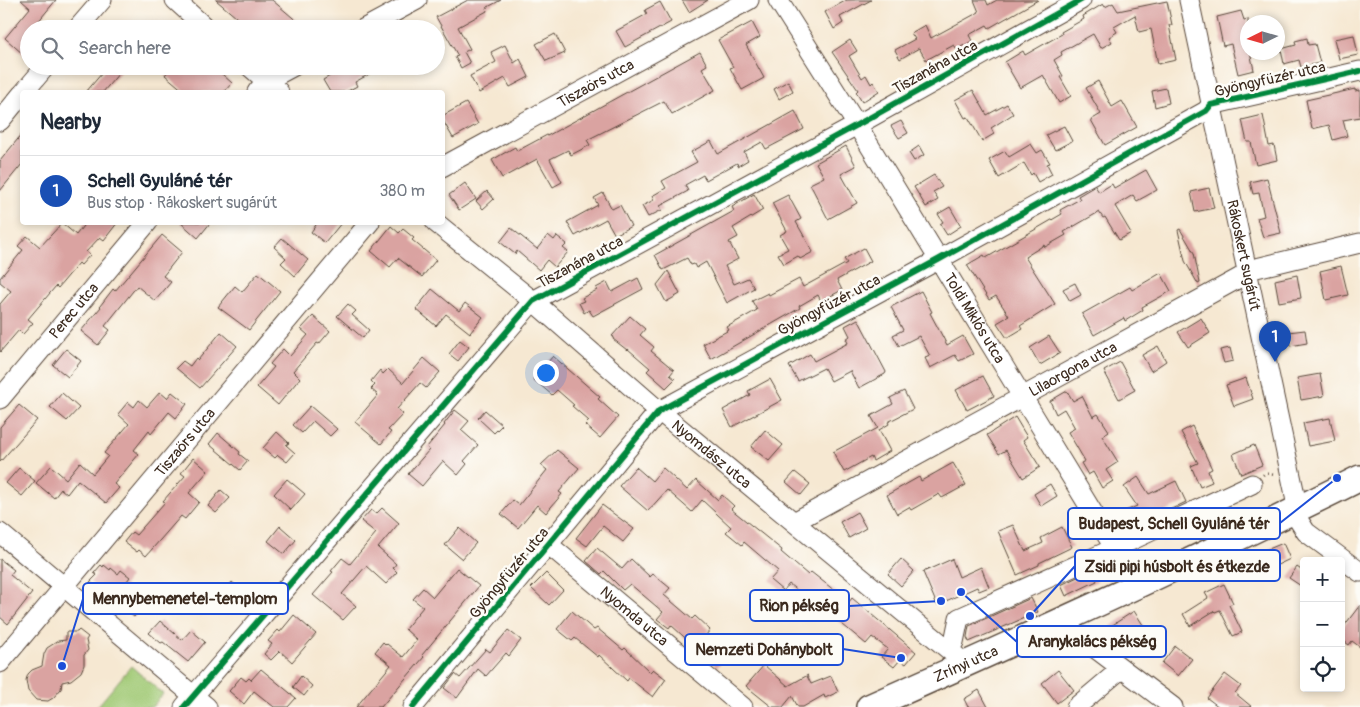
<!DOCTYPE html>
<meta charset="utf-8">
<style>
body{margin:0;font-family:Pangolin,sans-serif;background:#f6f6f7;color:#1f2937}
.controls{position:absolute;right:15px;bottom:15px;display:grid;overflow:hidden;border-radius:5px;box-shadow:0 2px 8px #0003}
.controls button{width:45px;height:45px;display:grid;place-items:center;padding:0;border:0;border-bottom:1px solid #e0e1e3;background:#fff;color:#1f2937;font:25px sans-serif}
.compass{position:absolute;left:1240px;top:15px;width:45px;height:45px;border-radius:50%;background:#fff;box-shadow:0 2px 8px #0003;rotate:265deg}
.you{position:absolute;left:545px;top:372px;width:18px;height:18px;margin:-12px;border:4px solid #fff;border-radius:50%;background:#1a73e8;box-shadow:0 0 0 8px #1a73e833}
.badge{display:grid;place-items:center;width:32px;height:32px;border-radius:50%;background:#d1495b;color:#fff;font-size:16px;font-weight:700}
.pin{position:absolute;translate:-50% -41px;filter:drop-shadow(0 1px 2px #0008)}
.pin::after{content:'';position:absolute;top:26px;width:18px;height:15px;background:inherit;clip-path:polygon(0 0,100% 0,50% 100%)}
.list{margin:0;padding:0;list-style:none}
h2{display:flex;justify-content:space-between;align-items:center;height:65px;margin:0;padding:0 20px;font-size:21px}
h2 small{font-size:16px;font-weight:400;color:#747a83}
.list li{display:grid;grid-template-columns:32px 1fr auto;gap:15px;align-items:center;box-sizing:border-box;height:70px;padding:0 20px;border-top:1px solid #e0e1e3}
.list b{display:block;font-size:19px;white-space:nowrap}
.list p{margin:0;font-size:16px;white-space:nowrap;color:#747a83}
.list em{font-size:16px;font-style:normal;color:#747a83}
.icon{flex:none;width:28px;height:28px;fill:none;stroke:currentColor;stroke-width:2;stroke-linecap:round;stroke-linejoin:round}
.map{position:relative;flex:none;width:1360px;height:707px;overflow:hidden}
.search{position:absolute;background:#fff;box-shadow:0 2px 8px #0003;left:20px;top:20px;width:425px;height:55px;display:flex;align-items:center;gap:12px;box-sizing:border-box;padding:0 18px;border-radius:28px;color:#747a83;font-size:19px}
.panel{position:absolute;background:#fff;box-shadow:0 2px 8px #0003;left:20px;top:90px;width:425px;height:135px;border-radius:5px}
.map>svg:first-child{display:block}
.green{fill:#a0c974;stroke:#6e7a49}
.building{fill:#daa3a1}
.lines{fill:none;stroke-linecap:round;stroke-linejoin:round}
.minor-casing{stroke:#574639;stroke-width:21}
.major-casing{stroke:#574639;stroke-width:28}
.path{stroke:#574639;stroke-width:2.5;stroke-dasharray:1 4;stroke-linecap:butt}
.minor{stroke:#fff;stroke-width:19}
.major{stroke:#fff;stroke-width:25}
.cycleway-casing{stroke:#fdfcf7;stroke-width:9}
.cycleway{stroke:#00873e;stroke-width:6}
.labels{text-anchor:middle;stroke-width:5;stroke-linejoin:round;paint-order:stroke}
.street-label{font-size:15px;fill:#3b2a1e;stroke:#fdfcf7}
.leader{fill:none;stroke:#1d4ed8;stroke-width:2}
.callout-dot{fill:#1d4ed8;stroke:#fdfcf7;stroke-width:2}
.callout{fill:#fdfcf7;stroke:#1d4ed8;stroke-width:2}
.callout-label{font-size:16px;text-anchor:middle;font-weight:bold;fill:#3b2a1e}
</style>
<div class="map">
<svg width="1360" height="707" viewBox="0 0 1360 707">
<rect width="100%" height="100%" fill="#fdfcf7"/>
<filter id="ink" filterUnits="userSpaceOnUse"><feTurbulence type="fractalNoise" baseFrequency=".02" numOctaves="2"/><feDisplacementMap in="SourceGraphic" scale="10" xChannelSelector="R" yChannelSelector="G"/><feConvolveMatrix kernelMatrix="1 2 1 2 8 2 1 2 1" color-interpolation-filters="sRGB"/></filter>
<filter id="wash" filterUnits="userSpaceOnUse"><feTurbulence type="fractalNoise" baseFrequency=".0096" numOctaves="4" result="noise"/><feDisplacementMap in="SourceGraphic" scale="20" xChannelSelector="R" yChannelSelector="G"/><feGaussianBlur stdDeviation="1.12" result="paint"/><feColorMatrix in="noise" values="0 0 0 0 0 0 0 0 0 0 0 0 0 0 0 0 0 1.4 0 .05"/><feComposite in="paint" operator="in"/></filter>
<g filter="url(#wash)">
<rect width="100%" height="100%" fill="#f6e8d2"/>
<polygon class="green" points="131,666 163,694 152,707 97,707"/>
<g id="blocks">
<g class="building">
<polygon points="21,0 56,0 32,29 29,29 29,50 24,55 5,38 30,8"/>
<polygon points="216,0 272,0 306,29 250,29"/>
<polygon points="468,0 501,0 486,8 487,11 458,27 470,49 464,52 470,63 461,68 455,57 458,56 436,17"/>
<polygon points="682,0 708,0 689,12"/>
<polygon points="847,0 871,0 840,17 843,23 834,29 825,12"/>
<polygon points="974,0 986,0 988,5 997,0 1038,0 989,28 987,25 969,35 972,41 957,49 954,45 926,60 919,48 900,59 895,50 915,39 911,33 925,25 931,38 979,12"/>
<polygon points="1167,1 1172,25 1169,25 1176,60 1158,64 1151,29 1139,32 1135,15 1114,27 1117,32 1109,37 1112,42 1101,48 1093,34 1061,52 1062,55 1054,60 1063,76 1060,77 1071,96 1059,103 1043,75 1020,88 1005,62 1023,51 1025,55 1062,34 1061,32 1084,19 1083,16 1103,4 1105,7 1113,3 1118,11"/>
<polygon points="660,2 671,22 625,47 616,31 647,14 645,10"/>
<polygon points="1241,11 1244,20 1248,19 1248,52 1250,52 1254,70 1238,74 1231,44 1223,46 1217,17"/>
<polygon points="752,22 760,37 746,45 764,78 742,90 730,68 733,67 718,40"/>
<polygon points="555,34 565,53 546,61 536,44"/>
<polygon points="1354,35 1358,55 1339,59 1334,39"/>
<polygon points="1307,38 1308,45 1315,44 1320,63 1301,67 1299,60 1284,64 1281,49 1296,45 1295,41"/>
<polygon points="850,40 857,51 849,56 862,78 866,75 871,84 873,82 879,91 862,102 856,92 858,90 832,52"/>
<polygon points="505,45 514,63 520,59 529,77 510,87 505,78 479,93 470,76 496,62 491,52"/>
<polygon points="700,52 707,65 702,68 715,90 672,114 664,101 587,140 590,145 571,155 568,150 550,159 562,182 553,187 537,159 502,178 492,160 515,147 517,151 547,135 547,136"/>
<polygon points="108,66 125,66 103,92 86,92"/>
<polygon points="172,66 213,66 232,83 224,92 185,92 165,75"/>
<polygon points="347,66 384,66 355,82 357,86 346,92 330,92 323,80"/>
<polygon points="788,81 793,91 779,99 774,89"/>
<polygon points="1098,81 1112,107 1122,101 1137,127 1105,145 1091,120 1101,114 1086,88"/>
<polygon points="1166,88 1169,103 1155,107 1152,91"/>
<polygon points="1355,89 1355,91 1360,90 1360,117 1343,120 1347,136 1333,140 1329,125 1312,129 1306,100"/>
<polygon points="973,90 987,115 1007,104 1013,114 991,128 994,134 982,141 968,117 965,118 955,100"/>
<polygon points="466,103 478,124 453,138 442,119 442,116"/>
<polygon points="795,111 804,129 766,149 762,142 744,152 748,160 738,166 737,163 706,180 703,175 685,185 688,191 660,206 662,210 648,217 642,206 654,200 652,196 666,188 662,181 697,162 691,152 711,141 718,154"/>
<polygon points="1263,115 1269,146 1274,145 1277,160 1256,165 1251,142 1247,142 1242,120"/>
<polygon points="901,121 908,133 899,138 891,126"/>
<polygon points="1064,126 1072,141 1055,150 1046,135"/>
<polygon points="22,134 22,164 0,191 0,161"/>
<polygon points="1031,144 1037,153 1042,150 1050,163 1047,164 1052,174 1038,182 1033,173 1031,175 1024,163 999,178 989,160 1005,151 1009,157"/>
<polygon points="846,146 856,166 841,174 857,203 828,219 810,184 824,177 816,163"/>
<polygon points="919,146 924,155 914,161 909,153"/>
<polygon points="1146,170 1157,190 1137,201 1133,195 1115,206 1131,233 1119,240 1105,217 1103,218 1099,212 1064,232 1066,235 1045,247 1044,245 1025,257 1055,304 1020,326 1022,329 1007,338 997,323 1009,316 996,296 989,300 967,265 984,255 986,258 1062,214 1060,210 1080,199 1078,196 1095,186 1099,192 1112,184 1114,188"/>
<polygon points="934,175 942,187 933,192 938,200 926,207 914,187"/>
<polygon points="1267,178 1281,233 1263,237 1257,218 1264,216 1259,193 1253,194 1250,182"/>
<polygon points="465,183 476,199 459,210 449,195"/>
<polygon points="1209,188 1214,208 1195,212 1191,192"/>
<polygon points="487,191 494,199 483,209 476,201"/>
<polygon points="603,193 612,209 620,205 631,226 615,235 606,219 575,236 567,222 598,205 594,198"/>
<polygon points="754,194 763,210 733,228 738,237 729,242 738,259 725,266 734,284 748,278 754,288 727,303 706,262 696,268 694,264 691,265 687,258 663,270 655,255 734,211 732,207"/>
<polygon points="788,195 801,219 796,222 813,252 800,259 798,256 784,264 778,254 788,249 780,235 787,231 772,203"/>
<polygon points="950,207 961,226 947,235 940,224 943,222 938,214"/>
<polygon points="86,222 118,222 104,240 100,237 86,252 90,255 81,265 79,263 58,288 56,286 28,319 33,323 23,334 19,330 0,352 0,304 11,291 0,282 0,278 23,250 18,246 27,236 40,247 62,223 76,235"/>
<polygon points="180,222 211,222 198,238"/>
<polygon points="318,222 342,222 325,243 311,232"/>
<polygon points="391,226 399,233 403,229 414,238 412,240 436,260 422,277 398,258 390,267 371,251"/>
<polygon points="511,228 537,249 548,235 554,240 557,236 567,244 563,248 568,252 555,267 547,260 539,270 517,251 515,254 500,242"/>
<polygon points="1180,229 1194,253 1200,283 1198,284 1185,261 1178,230"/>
<polygon points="162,235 182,252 163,276 171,282 155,301 137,286 105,326 110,330 98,345 81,331 101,307 100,306 113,289 115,291"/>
<polygon points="282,238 308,260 295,276 281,263 286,258 274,247"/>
<polygon points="864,248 871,261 837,280 842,290 821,301 818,295 799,306 800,308 711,359 703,344 729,330 727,327 757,310 752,301 768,293 769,295 799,279 803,287 847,263 844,259"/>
<polygon points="1341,266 1348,295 1326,300 1320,271"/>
<polygon points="668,271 680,294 666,302 657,285"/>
<polygon points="258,273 280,291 249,330 218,307 235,286 242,292"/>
<polygon points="1161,273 1171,291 1142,307 1143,310 1125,321 1124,318 1094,335 1082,314 1130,287 1132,290"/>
<polygon points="1297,275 1301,298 1279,302 1275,280"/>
<polygon points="638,278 643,289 593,316 589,310 584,313 579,303 584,301 582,298 597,290 596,288 607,282 612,292"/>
<polygon points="1075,283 1081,295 1070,301 1063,289"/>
<polygon points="432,289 459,311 465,303 483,317 470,333 446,314 436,326 416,309"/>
<polygon points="921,291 932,312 930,313 947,345 963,336 973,354 959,361 955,355 930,368 925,358 930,356 919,336 899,346 893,335 903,330 891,307"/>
<polygon points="348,304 356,311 352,315 369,330 363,338 337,316"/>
<polygon points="313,316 330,331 319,344 317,343 293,371 300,378 278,405 257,387 274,367 270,364 283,349 290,356 308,335 301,329"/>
<polygon points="630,316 645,329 640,335 654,347 651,351 674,370 670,375 675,379 666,388 647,371 650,368 628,349 627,350 613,339 614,337 612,336"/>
<polygon points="1201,318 1210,333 1188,347 1178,332"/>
<polygon points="858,319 886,372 885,374 859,388 850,371 831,381 824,368 798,381 789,366 810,354 814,361 848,343 846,339 850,336 845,326"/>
<polygon points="1305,330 1307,343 1290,346 1288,332"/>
<polygon points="221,332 237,346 200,388 176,368 183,361 190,366 196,358 198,360"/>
<polygon points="1049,336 1060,353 1040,365 1030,348"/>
<polygon points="460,340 469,347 458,361 449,354"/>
<polygon points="1158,346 1166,361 1151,371 1142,355"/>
<polygon points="1230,348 1233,361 1224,363 1220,350"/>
<polygon points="66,349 81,361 68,377 53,365"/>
<polygon points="553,356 600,397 598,399 618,417 600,438 585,425 589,421 572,406 574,405 557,390 552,395 533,379"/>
<polygon points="424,358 440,372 426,388 420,383 397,409 403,414 388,430 391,432 381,444 355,422 378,395 371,389 375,385 371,381 380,370 383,374 388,369 403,383"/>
<polygon points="1120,362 1135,390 1119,399 1104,371"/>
<polygon points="1320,374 1324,396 1301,400 1297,378"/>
<polygon points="983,376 994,396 967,410 956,390"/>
<polygon points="1246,378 1253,399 1234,406 1226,385"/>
<polygon points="770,379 782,400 732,427 723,410 750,395 748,391"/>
<polygon points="904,391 913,409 888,422 889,424 879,430 890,451 873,461 871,457 844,472 833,452 878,428 871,416 893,404 890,398"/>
<polygon points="1067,391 1073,401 1082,396 1093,417 1098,414 1109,431 1102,436 1118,462 1106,470 1113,481 1102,488 1093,472 1088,475 1081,463 1085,461 1068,432 1075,428 1064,409 1056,414 1050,401"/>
<polygon points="160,392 167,398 172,392 187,404 176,418 169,412 151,434 149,431 134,450 139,454 114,484 119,488 106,503 78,480 67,494 61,489 54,498 36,483 51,466 66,479 80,462 93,474 108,456 104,453 129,424 118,414 128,402 134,407 139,400 147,407"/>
<polygon points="62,393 79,408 67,421 50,407"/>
<polygon points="19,405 37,420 0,462 0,427"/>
<polygon points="310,406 337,429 330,436 313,421 302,433 293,425"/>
<polygon points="455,410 469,421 461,430 478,445 464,461 467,464 458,475 443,461 422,486 408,474 429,450 427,447 445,425 444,424"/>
<polygon points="485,410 502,425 494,433 478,418"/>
<polygon points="1015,417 1027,437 1023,440 1040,467 1023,478 1006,450 999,454 987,435"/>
<polygon points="1330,418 1335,441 1308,446 1303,423"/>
<polygon points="1192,426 1212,469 1208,471 1212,482 1200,487 1191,466 1198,463 1181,432"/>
<polygon points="765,430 783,445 769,461 751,447"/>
<polygon points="277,432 289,443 286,445 295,453 287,462 278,455 275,458 263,448"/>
<polygon points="218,433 240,452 239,454 248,461 240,470 209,444"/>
<polygon points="1254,445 1262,465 1241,474 1233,454"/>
<polygon points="557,450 579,468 559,492 562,494 546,513 537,505 518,528 501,514 513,500 519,505 547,470 541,465"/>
<polygon points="193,458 208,471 189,493 199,502 185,519 181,516 146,556 139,550 137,552 124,542 132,532 136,535 165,502 163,501 185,476 181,473"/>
<polygon points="953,463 966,485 942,498 939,494 911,510 909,507 897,514 887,495 919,477 921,481"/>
<polygon points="636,467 652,481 663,468 687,490 696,480 718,500 722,495 734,506 731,509 782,550 781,552 808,575 811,572 849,602 852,598 916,652 906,664 900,660 894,667 881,657 888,649 872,637 866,644 825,610 824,612 789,584 783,591 770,580 778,571 744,542 742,545 726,532 731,527 702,500 692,512 667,490 648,511 619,486"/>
<polygon points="19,468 35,481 22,496 6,483"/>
<polygon points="795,472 810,484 801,495 786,482"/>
<polygon points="1138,477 1149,494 1176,481 1186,502 1127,530 1121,513 1137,506 1124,487"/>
<polygon points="287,479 305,494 291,510 274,494"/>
<polygon points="1050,484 1057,496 1041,506 1034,494"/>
<polygon points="221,490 230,498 216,513 208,506"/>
<polygon points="602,505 634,529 623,542 603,526 587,546 576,538"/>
<polygon points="382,508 399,523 378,548 396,564 393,568 397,572 386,584 366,566 342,594 356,606 343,620 313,595 333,572 331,571 342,558 350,564 376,533 361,521 371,510 376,514"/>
<polygon points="857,512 866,528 849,538 840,522"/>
<polygon points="1013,525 1025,551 1043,543 1041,538 1062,527 1072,547 1039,563 1039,565 1017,575 998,531"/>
<polygon points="280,526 296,540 284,554 268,541"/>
<polygon points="459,528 476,543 462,559 445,545"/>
<polygon points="1283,543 1290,559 1271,568 1264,551"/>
<polygon points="597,548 622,569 631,559 650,577 653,574 670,588 664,595 692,619 695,616 710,630 706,635 728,654 717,667 671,625 669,628 657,619 663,612 630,584 623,590 604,571 601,574 586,561"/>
<polygon points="0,559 14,570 10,575 32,593 8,624 0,617"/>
<polygon points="901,559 914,571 901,586 888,574"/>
<polygon points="952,559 959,577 981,567 989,587 979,591 977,587 937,605 923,572"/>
<polygon points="101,565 103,567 104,565 110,570 111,568 118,574 121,570 130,577 124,585 146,603 134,617 90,582 97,575 94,573"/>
<polygon points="1297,567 1304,572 1304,588 1289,578"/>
<polygon points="457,568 479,586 422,655 424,657 381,707 356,707 391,665 375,652 383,642 386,645 387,644 403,657 417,640 405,629 423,607 413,599 423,588 433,597"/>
<polygon points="1092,570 1097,581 1066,596 1061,585"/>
<polygon points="546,573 563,590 549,605 531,588"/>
<polygon points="232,582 248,596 236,611 219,597"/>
<polygon points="1224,584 1233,603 1229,605 1242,632 1233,636 1220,610 1215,612 1214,611 1190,626 1183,614 1208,598 1205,593"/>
<polygon points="1031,598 1038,612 969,642 967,637 969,626"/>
<polygon points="1360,605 1360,647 1352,641 1349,645 1341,639 1341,630"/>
<polygon points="572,611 594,630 597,628 623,650 625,648 650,672 653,669 666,679 653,697 629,678 627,681 599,655 598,657 575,638 572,641 557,629"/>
<polygon points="1134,611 1147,631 1124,646 1111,626"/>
<polygon points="294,615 316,634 292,662 280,651 271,660 264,654 272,644 268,641 278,630 280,632"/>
<polygon points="160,621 182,640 191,630 205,642 188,662 163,642 161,643 149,633"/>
<polygon points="79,630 88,637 86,640 88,650 84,655 84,665 81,672 71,680 62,682 61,689 53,698 48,701 36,700 28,691 26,680 28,674 32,670 42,666 44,654 47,648 58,641 66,640 66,632 77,632"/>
<polygon points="508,630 521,640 509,656 506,653 486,676 478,669 457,698 444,688 455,674 460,678 486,649 490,652"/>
<polygon points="752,640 764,652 751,665 739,653"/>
<polygon points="1175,646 1192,659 1178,676 1162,663"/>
<polygon points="764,665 788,686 808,675 807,676 811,684 831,676 838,692 825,698 824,695 803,707 798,707 792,696 783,707 772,707 746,686"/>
<polygon points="261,669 296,698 288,707 274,707 254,691 244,704 229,691 241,677 246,681 249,678 251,680"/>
<polygon points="1058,670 1074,690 1057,703 1042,683"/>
<polygon points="1225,674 1241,686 1235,693 1252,707 1219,707 1207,698"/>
<polygon points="301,676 312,686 304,696 293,687"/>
<polygon points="979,690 988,707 968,707 964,699"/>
</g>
</g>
</g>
<g filter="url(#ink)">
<use href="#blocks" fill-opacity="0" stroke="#574639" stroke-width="1"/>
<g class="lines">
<defs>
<g id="minor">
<polyline points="175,0 207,29"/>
<path id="s1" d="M778,0L857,125L1137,585"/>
<path id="s2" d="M1189,0L1294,490L1299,521L1306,532L1360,572"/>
<polyline points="77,29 102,0"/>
<polyline points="363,29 417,0"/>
<polyline points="249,66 279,92"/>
<polyline points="24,92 46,66"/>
<polyline points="257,92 266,81 294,66"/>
<polyline points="0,121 22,94"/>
<path id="s3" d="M442,167L749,0"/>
<path id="s4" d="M435,222L533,301L659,411L966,664"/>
<path id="s5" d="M0,399L148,222"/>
<path id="s6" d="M794,522L1241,277L1248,270L1360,243"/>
<polyline points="0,533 207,707"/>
<path id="s7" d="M549,545L743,707"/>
<polyline points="1059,621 1173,707"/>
<polyline points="949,649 954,642 959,618 1115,548 1252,484"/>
<path id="s8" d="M0,663L370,222"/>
<polyline points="184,707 533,301 857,125 1081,0"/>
<polyline points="413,707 659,411 938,260 1206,111 1211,105 1360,71"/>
<polyline points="1076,707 1121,669"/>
</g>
<g id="major">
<path id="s9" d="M869,707C1034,634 1199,559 1360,478"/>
</g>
</defs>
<use href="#minor" class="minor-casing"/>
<use href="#major" class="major-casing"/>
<polyline class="path" points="1263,475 1265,473 1274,475"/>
<use href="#minor" class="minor"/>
<use href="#major" class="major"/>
<defs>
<g id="cycleway">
<polyline points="184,707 533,301 857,125 1081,0"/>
<polyline points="413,707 659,411 938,260 1206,111 1211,105 1360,71"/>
</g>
</defs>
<use href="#cycleway" class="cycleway-casing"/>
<use href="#cycleway" class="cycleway"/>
</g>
</g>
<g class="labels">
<g class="street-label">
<text transform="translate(935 67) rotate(-29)" y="5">Tiszanána utca</text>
<text transform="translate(1270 79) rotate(-13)" y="5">Gyöngyfüzér utca</text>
<text dy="5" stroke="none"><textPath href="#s3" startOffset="175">Tiszaörs utca</textPath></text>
<text dy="5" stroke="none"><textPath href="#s2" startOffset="261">Rákoskert sugárút</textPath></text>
<text transform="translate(580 262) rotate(-28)" y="5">Tiszanána utca</text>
<text transform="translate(829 305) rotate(-28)" y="5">Gyöngyfüzér utca</text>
<text dy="5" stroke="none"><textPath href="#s5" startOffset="115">Perec utca</textPath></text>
<text dy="5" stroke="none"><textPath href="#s1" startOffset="374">Toldi Miklós utca</textPath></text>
<text dy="5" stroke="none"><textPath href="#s6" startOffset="318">Lilaorgona utca</textPath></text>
<text dy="5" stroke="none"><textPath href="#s8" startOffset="288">Tiszaörs utca</textPath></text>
<text dy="5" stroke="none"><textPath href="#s4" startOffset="361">Nyomdász utca</textPath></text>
<text transform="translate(509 573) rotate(-50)" y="5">Gyöngyfüzér utca</text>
<text dy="5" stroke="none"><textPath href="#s7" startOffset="111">Nyomda utca</textPath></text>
<text dy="5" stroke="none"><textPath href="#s9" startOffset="106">Zrínyi utca</textPath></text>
</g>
</g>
<path class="leader" d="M1337 478L1280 523M1030 616L1075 566M62 666L83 599M941 601L849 606M961 592L1017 642M901 658L843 649"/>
<g class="callout-dot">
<circle cx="1337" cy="478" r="5"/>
<circle cx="1030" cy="616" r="5"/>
<circle cx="62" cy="666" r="5"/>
<circle cx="941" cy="601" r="5"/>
<circle cx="961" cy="592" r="5"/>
<circle cx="901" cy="658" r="5"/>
</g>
<g class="callout">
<rect x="1068" y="508" width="212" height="31" rx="5"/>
<rect x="1075" y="550" width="205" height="31" rx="5"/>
<rect x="83" y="583" width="205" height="31" rx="5"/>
<rect x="750" y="590" width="99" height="31" rx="5"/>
<rect x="1017" y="626" width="149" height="31" rx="5"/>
<rect x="685" y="634" width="158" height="31" rx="5"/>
</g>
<g class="callout-label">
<text x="1174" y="529">Budapest, Schell Gyuláné tér</text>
<text x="1177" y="572">Zsidi pipi húsbolt és étkezde</text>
<text x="185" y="604">Mennybemenetel-templom</text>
<text x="799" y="611">Rion pékség</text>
<text x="1092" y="647">Aranykalács pékség</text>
<text x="764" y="655">Nemzeti Dohánybolt</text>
</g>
</svg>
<div class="controls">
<button>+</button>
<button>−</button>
<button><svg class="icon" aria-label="locate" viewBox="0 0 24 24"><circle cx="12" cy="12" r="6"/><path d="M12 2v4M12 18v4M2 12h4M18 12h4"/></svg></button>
</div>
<svg class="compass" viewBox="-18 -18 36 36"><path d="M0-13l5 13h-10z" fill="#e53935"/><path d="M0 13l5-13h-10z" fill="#747a83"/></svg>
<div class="you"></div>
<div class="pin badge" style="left:1275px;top:362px;background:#1a4fb4">1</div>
<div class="search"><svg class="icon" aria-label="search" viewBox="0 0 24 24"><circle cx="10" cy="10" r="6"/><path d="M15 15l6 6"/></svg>Search here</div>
<section class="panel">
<h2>Nearby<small></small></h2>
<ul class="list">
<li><span class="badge" style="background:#1a4fb4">1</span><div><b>Schell Gyuláné tér</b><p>Bus stop · Rákoskert sugárút</p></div><em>380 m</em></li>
</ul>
</section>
</div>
